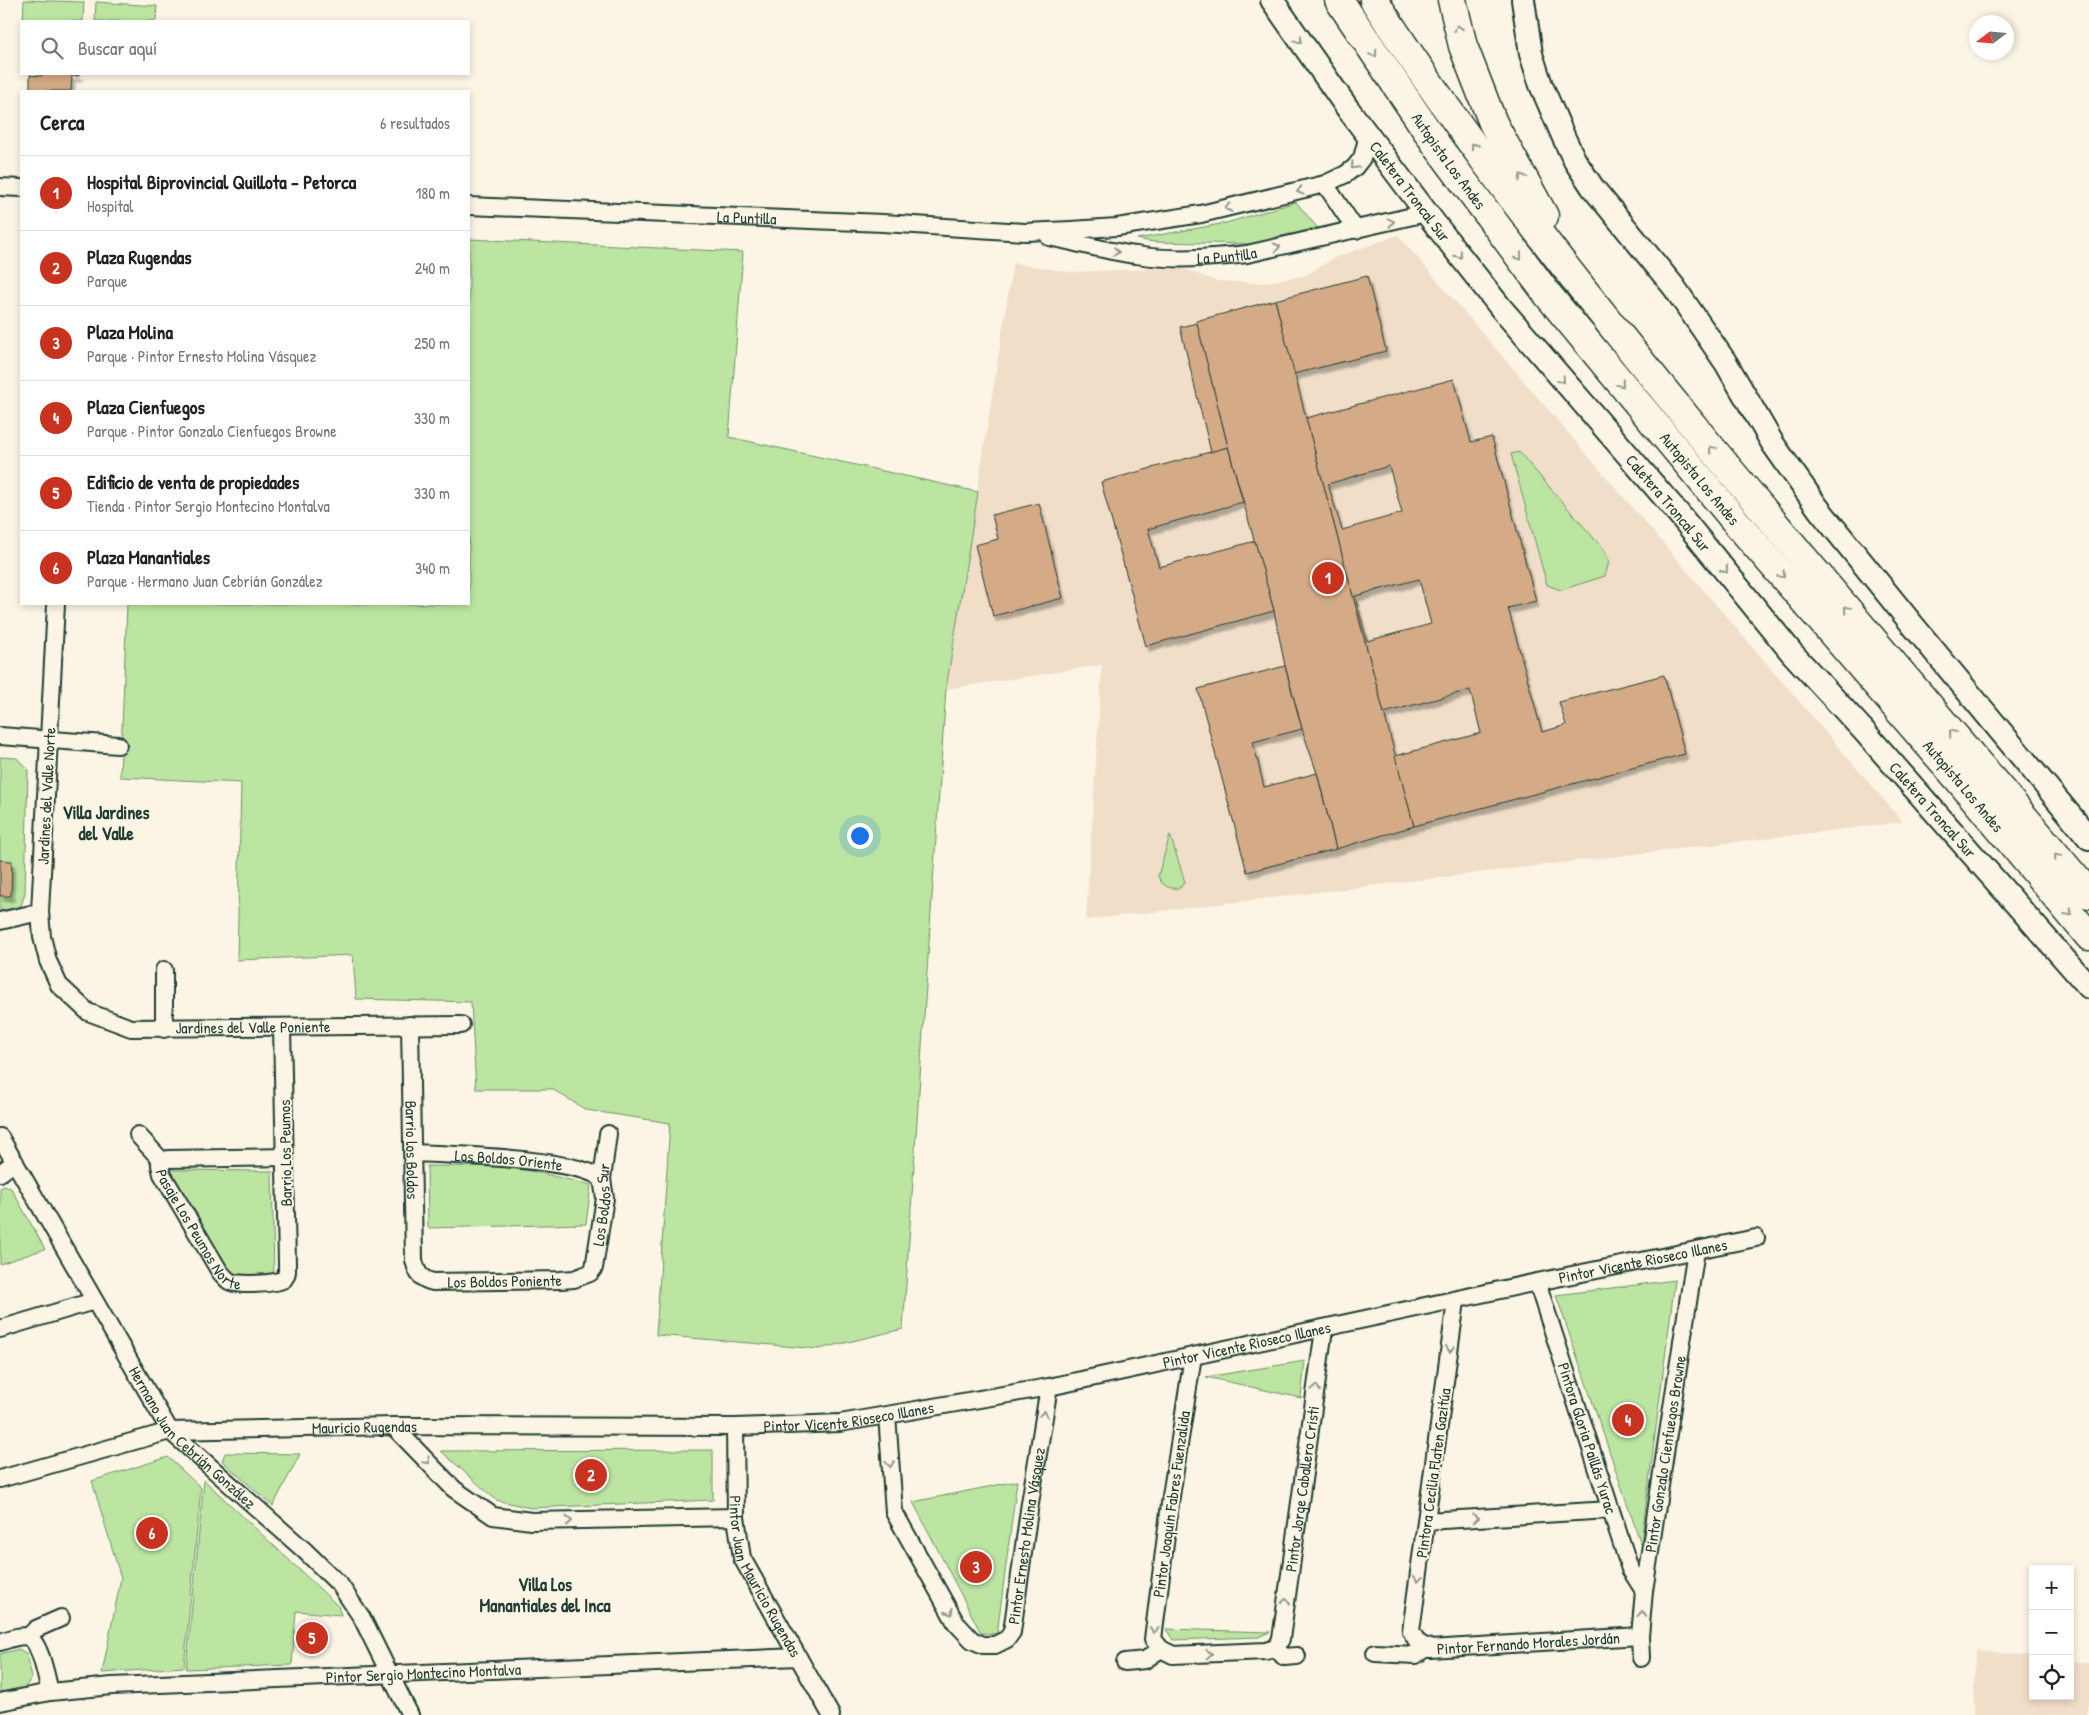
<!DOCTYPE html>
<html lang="es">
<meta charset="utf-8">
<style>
body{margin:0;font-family:"Patrick Hand",sans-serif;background:#f2f2f2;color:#222}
.controls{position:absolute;right:15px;bottom:15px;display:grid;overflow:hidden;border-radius:0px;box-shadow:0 2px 8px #0003}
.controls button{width:45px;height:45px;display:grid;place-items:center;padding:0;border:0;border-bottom:1px solid #e0e0e0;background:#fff;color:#222;font:25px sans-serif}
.compass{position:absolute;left:1969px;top:15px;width:45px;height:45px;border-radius:50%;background:#fff;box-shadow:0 2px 8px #0003;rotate:254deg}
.you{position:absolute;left:859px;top:835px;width:18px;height:18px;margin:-12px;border:4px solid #fff;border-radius:50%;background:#1a73e8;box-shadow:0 0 0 8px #1a73e833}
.badge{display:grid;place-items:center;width:32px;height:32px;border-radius:50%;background:#c8321e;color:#fff;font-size:16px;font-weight:700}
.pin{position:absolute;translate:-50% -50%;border:2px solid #fff;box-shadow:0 1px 5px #0006}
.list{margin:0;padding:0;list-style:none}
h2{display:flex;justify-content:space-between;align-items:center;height:65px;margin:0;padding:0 20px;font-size:21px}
h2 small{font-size:16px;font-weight:400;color:#767676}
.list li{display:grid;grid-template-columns:32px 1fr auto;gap:15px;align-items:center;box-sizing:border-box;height:75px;padding:0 20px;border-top:1px solid #e0e0e0}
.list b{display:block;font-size:19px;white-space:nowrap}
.list p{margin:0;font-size:16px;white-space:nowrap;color:#767676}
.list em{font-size:16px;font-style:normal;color:#767676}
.icon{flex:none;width:28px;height:28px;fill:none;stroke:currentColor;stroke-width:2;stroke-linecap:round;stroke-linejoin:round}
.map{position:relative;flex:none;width:2089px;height:1715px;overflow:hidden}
.search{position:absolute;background:#fff;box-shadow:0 2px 8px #0003;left:20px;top:20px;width:450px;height:55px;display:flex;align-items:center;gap:12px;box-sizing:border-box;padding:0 18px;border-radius:0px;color:#767676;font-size:19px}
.panel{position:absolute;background:#fff;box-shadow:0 2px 8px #0003;left:20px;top:90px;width:450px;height:515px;border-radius:0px}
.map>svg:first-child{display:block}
.built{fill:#f0dec8}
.green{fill:#bbe5a1;stroke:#6d916a}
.building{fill:#d5aa86;stroke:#1f3d34;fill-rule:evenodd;filter:url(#shadow)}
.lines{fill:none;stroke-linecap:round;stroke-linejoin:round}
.street-casing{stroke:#1f3d34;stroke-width:20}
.secondary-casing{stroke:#1f3d34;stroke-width:26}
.highway-casing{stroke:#1f3d34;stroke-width:31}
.street{stroke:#fcf5e5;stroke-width:16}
.secondary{stroke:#fcf5e5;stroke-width:22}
.highway{stroke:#fcf5e5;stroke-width:28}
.oneway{stroke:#8e998c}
.labels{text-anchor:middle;stroke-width:4;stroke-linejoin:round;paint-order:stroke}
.street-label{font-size:16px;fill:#1f3d34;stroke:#fcf5e5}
.neighbourhood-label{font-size:18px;font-weight:bold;fill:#1f3d34;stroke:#fcf5e5}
</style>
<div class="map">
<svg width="2089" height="1715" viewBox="0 0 2089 1715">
<defs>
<filter id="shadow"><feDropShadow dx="3" dy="5.5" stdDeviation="1" flood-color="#0004"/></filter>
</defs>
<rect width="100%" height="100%" fill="#fcf5e5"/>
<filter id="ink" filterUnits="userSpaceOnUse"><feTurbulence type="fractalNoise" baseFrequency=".02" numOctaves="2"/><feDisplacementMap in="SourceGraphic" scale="10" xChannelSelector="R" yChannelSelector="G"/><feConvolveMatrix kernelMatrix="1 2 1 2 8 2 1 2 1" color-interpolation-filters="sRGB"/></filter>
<g filter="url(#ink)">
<g class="built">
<polygon points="1398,235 1903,822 1086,920 1102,665 946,689 1013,263 1069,272 1182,268 1216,281 1263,283 1306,275 1334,258"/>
<polygon points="1975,1649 2033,1656 2033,1696 2070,1696 2070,1661 2089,1663 2089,1715 1974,1715"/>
</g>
<g class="green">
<polygon points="24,0 84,2 83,21 23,21"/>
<polygon points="96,2 157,6 156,21 95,21"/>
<polygon points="1296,202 1321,232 1252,244 1153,242 1137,239 1226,223"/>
<polygon points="469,239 743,252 729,437 978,492 946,689 903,1329 819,1349 656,1335 670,1123 586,1110 552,1089 476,1089 471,1002 356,999 353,955 237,960 241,783 120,777 127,604 469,604"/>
<polygon points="1519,452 1605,551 1609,562 1605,576 1561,590 1547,585 1511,454"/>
<polygon points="0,757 17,758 28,770 25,893 21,906 0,911"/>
<path d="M1170,835L1185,882L1180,888C1169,889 1163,887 1158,876Z"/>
<polygon points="427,1166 515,1167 591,1185 586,1224 428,1228"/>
<polygon points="171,1170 272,1171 274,1276 231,1276"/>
<polygon points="4,1186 11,1188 45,1249 0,1264 0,1188"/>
<polygon points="1675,1280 1641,1544 1556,1295"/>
<polygon points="1305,1361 1301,1398 1206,1377"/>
<polygon points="713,1450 713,1500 531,1508 496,1500 441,1451"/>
<polygon points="225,1453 300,1454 273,1506 222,1461"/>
<polygon points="168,1457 201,1488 184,1667 102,1673 121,1578 92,1481"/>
<polygon points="204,1480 338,1606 341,1615 296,1611 292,1665 186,1669"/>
<polygon points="1017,1481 997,1634 981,1633 913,1502"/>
<polygon points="1166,1629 1270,1632 1259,1637 1173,1640"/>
<polygon points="19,1649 27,1654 32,1678 25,1687 0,1692 0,1654"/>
</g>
<g class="building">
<polygon points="41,74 79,74 79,76 72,76 71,91 30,91 30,75 41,76"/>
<polygon points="1367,276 1386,351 1294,374 1275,300"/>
<polygon points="1275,300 1414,826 1336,849 1317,773 1302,729 1285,666 1274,611 1228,447 1196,321"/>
<polygon points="1197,323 1228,447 1211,452 1180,327"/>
<path d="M1454,379L1471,442L1492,437L1536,601L1508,608L1542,732L1566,725L1559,702L1664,675L1685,754L1414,826L1395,756L1481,733L1470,690L1384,713L1306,418ZM1389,466L1402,513L1342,530L1328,484ZM1419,579L1431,624L1367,641L1355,596Z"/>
<polygon points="1228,447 1243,502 1148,529 1159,567 1255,541 1274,611 1146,646 1101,482"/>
<polygon points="1039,503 1063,598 993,616 975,545 998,539 992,515"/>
<polygon points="1285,666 1302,729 1253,742 1264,787 1317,773 1336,849 1247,872 1198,689"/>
<polygon points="0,860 12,861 11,896 0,896"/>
</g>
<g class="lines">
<defs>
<g id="street">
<polyline points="1325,184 1356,230"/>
<polyline points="0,187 21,188"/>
<path id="s1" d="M469,206L883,223L1025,232L1071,230L1117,227L1201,214L1325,184L1346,174L1355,167L1362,158L1368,135"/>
<path id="s2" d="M1049,237C1078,243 1106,251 1136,255C1173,261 1210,258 1247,254L1426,213"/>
<path id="s3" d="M56,604L40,912L42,937L48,961L59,985L88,1012L131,1028L461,1025"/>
<polyline points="0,736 118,745"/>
<polyline points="0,921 40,912"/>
<path id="s4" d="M410,1025L414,1260C417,1273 420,1279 433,1282L560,1280L574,1279L590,1273L594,1268L605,1198L602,1179L608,1134"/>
<polyline points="164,1029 164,970"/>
<polyline points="138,1135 162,1161"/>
<path id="s5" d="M0,1137L170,1431L304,1550L340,1585L362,1618L410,1715"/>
<path id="s6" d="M413,1153C448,1155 580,1158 602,1179"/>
<path id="s7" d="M162,1161L160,1165L162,1174L220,1272C223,1275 226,1279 229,1281C235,1286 279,1284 284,1279C288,1274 287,1269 287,1263L282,1028"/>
<polyline points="162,1161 168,1159 285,1157"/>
<polyline points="0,1173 15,1162"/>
<path id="s8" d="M1537,1282L1630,1569L1644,1591"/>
<path id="s9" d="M1456,1301L1411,1631L1418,1643L1430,1649L1640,1636"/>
<polyline points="0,1329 94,1301"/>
<polyline points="1193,1356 1171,1496 1153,1639 1161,1649 1173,1655 1266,1651 1276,1648"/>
<path id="s10" d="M887,1415L894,1512L956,1623L972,1640L983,1645H995L1007,1639L1012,1632L1030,1503L1049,1387"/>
<polyline points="393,1426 454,1489 493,1516 531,1521 736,1517"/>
<path id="s11" d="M735,1427L736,1517L742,1558L831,1715"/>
<path id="s12" d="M0,1479L170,1431L393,1426L735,1427L840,1423L1049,1387L1537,1282L1756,1238"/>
<polyline points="1426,1521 1610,1510"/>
<polyline points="28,1637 36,1629 61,1618"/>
<path d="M0,1642C8,1640 20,1634 28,1637C40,1641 47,1680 50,1692"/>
<path id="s13" d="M1276,1648L1281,1639L1324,1329"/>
<polyline points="1276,1648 1284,1657 1297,1656"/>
<polyline points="1375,1653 1416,1655 1427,1647"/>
<path id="s14" d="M1641,1658L1640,1636L1644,1591L1696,1250"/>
<polyline points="1125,1662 1145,1660 1161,1649"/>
<path id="s15" d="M0,1702L50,1692L112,1686L798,1657"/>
</g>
<g id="secondary">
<path id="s16" d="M1272,0L1348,109L1435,224L1501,308L1678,513L1792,653L1863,730L2089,987"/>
<polyline points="1523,0 1531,54 1541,85 1564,138 1575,161 1593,188 1674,287 1726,363 1773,444 1818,508 1911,623 2089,838"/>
</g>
<g id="highway">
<path id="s17" d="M1339,0L1438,147L1548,295L1736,522L1960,781L2089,936"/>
<path d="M1374,0C1471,152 1584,293 1699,433C1827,588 1959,740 2089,894"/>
<polyline points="1452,0 1463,46 1493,123 1544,216"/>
</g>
</defs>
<use href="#street" class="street-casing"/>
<use href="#secondary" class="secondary-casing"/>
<use href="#highway" class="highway-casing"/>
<use href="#street" class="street"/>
<use href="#secondary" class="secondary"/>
<use href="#highway" class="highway"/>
</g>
<defs><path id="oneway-chevron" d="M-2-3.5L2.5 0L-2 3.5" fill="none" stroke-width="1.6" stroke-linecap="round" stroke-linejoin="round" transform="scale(1.25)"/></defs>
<g class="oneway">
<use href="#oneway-chevron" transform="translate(1458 28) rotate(-107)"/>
<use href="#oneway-chevron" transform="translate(1299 40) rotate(56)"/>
<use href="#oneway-chevron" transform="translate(1374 54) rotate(57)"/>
<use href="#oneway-chevron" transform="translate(1474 146) rotate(-125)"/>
<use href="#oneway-chevron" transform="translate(1354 166) rotate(133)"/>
<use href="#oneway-chevron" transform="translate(1522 177) rotate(-118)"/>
<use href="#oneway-chevron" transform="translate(1300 191) rotate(166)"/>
<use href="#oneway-chevron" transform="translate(1228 208) rotate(168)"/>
<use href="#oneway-chevron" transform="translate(1391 222) rotate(-13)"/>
<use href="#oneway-chevron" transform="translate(1277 247) rotate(-12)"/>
<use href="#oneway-chevron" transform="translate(1116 252) rotate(9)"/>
<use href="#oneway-chevron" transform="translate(1459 255) rotate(51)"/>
<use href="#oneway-chevron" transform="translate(1519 257) rotate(53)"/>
<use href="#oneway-chevron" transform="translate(1562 380) rotate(50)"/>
<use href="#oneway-chevron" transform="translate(1621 384) rotate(50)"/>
<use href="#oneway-chevron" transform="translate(1712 449) rotate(-130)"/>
<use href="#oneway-chevron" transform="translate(1725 570) rotate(51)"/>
<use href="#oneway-chevron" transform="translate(1782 575) rotate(49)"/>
<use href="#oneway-chevron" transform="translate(1847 609) rotate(-130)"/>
<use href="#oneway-chevron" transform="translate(1952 733) rotate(-130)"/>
<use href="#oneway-chevron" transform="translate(2057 857) rotate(-130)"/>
<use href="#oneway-chevron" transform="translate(2069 913) rotate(50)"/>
<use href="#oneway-chevron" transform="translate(1450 1349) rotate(98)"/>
<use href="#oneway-chevron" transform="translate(1316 1388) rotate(-82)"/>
<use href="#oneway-chevron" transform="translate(1044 1414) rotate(-81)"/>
<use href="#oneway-chevron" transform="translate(427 1461) rotate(46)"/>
<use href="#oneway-chevron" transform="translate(890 1464) rotate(86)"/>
<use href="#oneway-chevron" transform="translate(1475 1518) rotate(-3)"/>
<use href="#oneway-chevron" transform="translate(569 1521) rotate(-1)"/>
<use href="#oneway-chevron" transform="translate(1418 1579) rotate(98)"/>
<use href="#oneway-chevron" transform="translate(1286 1601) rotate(-83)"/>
<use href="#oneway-chevron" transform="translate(950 1612) rotate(61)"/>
<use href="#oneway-chevron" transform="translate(1642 1614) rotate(-85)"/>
<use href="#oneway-chevron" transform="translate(1154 1630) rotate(97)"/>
<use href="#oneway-chevron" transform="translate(1209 1654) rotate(-2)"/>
</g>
</g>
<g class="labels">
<g class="street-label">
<text dy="6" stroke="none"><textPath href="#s17" startOffset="195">Autopista Los Andes</textPath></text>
<text dy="6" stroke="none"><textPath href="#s16" startOffset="236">Caletera Troncal Sur</textPath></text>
<text dy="6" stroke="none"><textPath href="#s1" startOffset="278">La Puntilla</textPath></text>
<text dy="6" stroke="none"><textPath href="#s2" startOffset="180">La Puntilla</textPath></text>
<text dy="6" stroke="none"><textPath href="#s17" startOffset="600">Autopista Los Andes</textPath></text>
<text dy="6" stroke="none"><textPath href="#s16" startOffset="641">Caletera Troncal Sur</textPath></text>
<text dy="6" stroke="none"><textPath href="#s17" startOffset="1005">Autopista Los Andes</textPath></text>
<text transform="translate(46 796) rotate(-87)" y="6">Jardines del Valle Norte</text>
<text dy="6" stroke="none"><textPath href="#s16" startOffset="1046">Caletera Troncal Sur</textPath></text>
<text dy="6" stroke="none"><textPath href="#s3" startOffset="592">Jardines del Valle Poniente</textPath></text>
<text dy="6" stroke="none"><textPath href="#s4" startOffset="125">Barrio los Boldos</textPath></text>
<text transform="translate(285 1153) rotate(-91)" y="6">Barrio Los Peumos</text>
<text dy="6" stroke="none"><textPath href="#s6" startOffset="96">Los Boldos Oriente</textPath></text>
<text dy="6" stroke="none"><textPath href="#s4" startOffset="495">Los Boldos Sur</textPath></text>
<text dy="6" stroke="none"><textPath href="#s7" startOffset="81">Pasaje Los Peumos Norte</textPath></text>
<text dy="6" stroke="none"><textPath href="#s12" startOffset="1666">Pintor Vicente Rioseco Illanes</textPath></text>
<text dy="6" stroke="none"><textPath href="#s4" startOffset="338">Los Boldos Poniente</textPath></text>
<text dy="6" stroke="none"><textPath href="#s12" startOffset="1261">Pintor Vicente Rioseco Illanes</textPath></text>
<text dy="6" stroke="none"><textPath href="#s12" startOffset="856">Pintor Vicente Rioseco Illanes</textPath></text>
<text dy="6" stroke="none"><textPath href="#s12" startOffset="371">Mauricio Rugendas</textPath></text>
<text dy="6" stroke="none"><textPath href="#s5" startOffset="359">Hermano Juan Cebrián González</textPath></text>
<text dy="6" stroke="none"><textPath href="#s8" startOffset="164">Pintora Gloria Paillás Yurac</textPath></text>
<text dy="6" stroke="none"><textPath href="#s14" startOffset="206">Pintor Gonzalo Cienfuegos Browne</textPath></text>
<text transform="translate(1433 1473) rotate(-82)" y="6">Pintora Cecilia Flaten Gazitúa</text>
<text dy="6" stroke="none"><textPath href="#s13" startOffset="162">Pintor Jorge Caballero Cristi</textPath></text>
<text transform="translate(1171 1504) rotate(-82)" y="6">Pintor Joaquín Fabres Fuenzalida</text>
<text dy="6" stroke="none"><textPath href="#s10" startOffset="391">Pintor Ernesto Molina Vásquez</textPath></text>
<text dy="6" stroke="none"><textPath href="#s11" startOffset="156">Pintor Juan Mauricio Rugendas</textPath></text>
<text dy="6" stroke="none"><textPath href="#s9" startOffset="459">Pintor Fernando Morales Jordán</textPath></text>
<text dy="6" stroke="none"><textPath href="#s15" startOffset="425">Pintor Sergio Montecino Montalva</textPath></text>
</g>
<g class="neighbourhood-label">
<text x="106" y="819">Villa Jardines<tspan x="106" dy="21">del Valle</tspan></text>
<text x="545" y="1591">Villa Los<tspan x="545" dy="21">Manantiales del Inca</tspan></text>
</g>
</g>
</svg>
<div class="controls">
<button>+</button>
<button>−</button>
<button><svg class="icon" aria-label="locate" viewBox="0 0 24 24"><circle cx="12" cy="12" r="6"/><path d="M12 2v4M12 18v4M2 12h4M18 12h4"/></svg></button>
</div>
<svg class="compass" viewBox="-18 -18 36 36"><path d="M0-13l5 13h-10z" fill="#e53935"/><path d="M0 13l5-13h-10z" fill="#767676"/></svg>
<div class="you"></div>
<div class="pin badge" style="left:1328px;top:578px">1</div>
<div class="pin badge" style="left:591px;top:1475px">2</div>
<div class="pin badge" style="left:976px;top:1567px">3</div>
<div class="pin badge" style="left:1628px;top:1420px">4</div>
<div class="pin badge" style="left:312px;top:1638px">5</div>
<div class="pin badge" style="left:152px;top:1533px">6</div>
<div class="search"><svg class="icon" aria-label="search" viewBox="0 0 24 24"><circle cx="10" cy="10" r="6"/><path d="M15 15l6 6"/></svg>Buscar aquí</div>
<section class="panel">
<h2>Cerca<small>6 resultados</small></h2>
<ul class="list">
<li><span class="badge">1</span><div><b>Hospital Biprovincial Quillota - Petorca</b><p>Hospital</p></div><em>180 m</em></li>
<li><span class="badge">2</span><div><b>Plaza Rugendas</b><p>Parque</p></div><em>240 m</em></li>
<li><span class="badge">3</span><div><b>Plaza Molina</b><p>Parque · Pintor Ernesto Molina Vásquez</p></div><em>250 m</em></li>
<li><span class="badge">4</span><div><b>Plaza Cienfuegos</b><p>Parque · Pintor Gonzalo Cienfuegos Browne</p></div><em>330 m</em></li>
<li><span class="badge">5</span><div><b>Edificio de venta de propiedades</b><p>Tienda · Pintor Sergio Montecino Montalva</p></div><em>330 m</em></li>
<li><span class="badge">6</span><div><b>Plaza Manantiales</b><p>Parque · Hermano Juan Cebrián González</p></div><em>340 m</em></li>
</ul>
</section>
</div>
